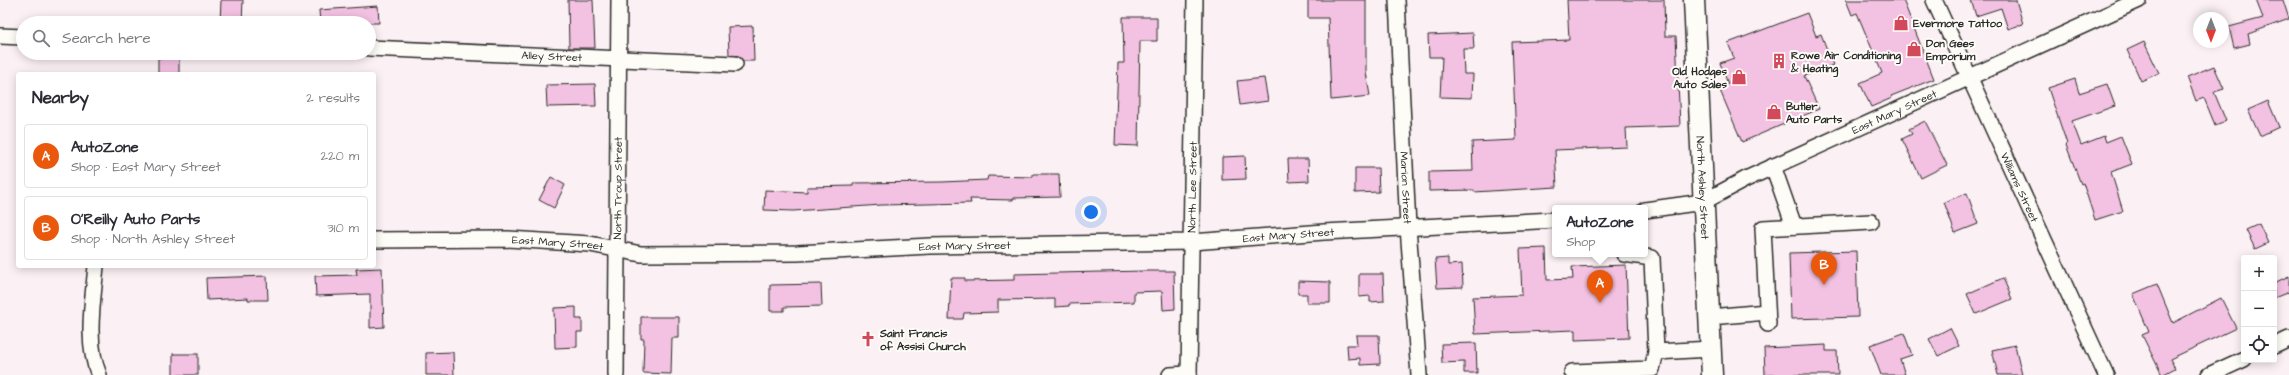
<!DOCTYPE html>
<meta charset="utf-8">
<style>
body{margin:0;font-family:"Architects Daughter",sans-serif;background:#f2f2f3;color:#2b2b33}
.controls{position:absolute;right:12px;bottom:12px;display:grid;overflow:hidden;border-radius:4px;box-shadow:0 2px 10px #0003}
.controls button{width:36px;height:36px;display:grid;place-items:center;padding:0;border:0;border-bottom:1px solid #e1e1e2;background:#fff;color:#2b2b33;font:20px sans-serif}
.compass{position:absolute;left:2193px;top:12px;width:36px;height:36px;border-radius:50%;background:#fff;box-shadow:0 2px 10px #0003;rotate:180deg}
.you{position:absolute;left:1091px;top:212px;width:14px;height:14px;margin:-10px;border:3px solid #fff;border-radius:50%;background:#1a73e8;box-shadow:0 0 0 6px #1a73e833}
.badge{display:grid;place-items:center;width:26px;height:26px;border-radius:50%;background:#ea580c;color:#fff;font-size:13px;font-weight:700}
.pin{position:absolute;translate:-50% -33px;filter:drop-shadow(0 1px 2px #0008)}
.pin::after{content:'';position:absolute;top:21px;width:14px;height:12px;background:inherit;clip-path:polygon(0 0,100% 0,50% 100%)}
.popup{position:absolute;left:1552px;top:205px;width:96px;height:52px;box-sizing:border-box;display:grid;place-content:center;border-radius:4px;background:#fff;filter:drop-shadow(0 1px 3px #0005);font-size:13px;white-space:nowrap;color:#7c7c81}
.popup b{font-size:15px;color:#2b2b33}
.popup::after{content:'';position:absolute;left:50%;top:100%;margin-left:-8px;border:8px solid transparent;border-top-color:#fff}
.list{margin:0;padding:0;list-style:none}
h2{display:flex;justify-content:space-between;align-items:center;height:52px;margin:0;padding:0 16px;font-size:17px}
h2 small{font-size:13px;font-weight:400;color:#7c7c81}
.list li{display:grid;grid-template-columns:26px 1fr auto;gap:12px;align-items:center;box-sizing:border-box;height:64px;margin:0 8px 8px;padding:0 8px;border:1px solid #e1e1e2;border-radius:4px}
.list b{display:block;font-size:15px;white-space:nowrap}
.list p{margin:0;font-size:13px;white-space:nowrap;color:#7c7c81}
.list em{font-size:13px;font-style:normal;color:#7c7c81}
.icon{flex:none;width:22px;height:22px;fill:none;stroke:currentColor;stroke-width:2;stroke-linecap:round;stroke-linejoin:round}
.map{position:relative;flex:none;width:2289px;height:375px;overflow:hidden}
.search{position:absolute;background:#fff;box-shadow:0 2px 10px #0003;left:16px;top:16px;width:360px;height:44px;display:flex;align-items:center;gap:10px;box-sizing:border-box;padding:0 14px;border-radius:22px;color:#7c7c81;font-size:15px}
.panel{position:absolute;background:#fff;box-shadow:0 2px 10px #0003;left:16px;top:72px;width:360px;height:196px;border-radius:4px}
.map>svg:first-child{display:block}
.building{fill:#f3c1e1;stroke:#2b2b2b}
.lines{fill:none;stroke-linecap:round;stroke-linejoin:round}
.minor-casing{stroke:#2b2b2b;stroke-width:18}
.major-casing{stroke:#2b2b2b;stroke-width:23}
.minor{stroke:#fdfcf7;stroke-width:15}
.major{stroke:#fdfcf7;stroke-width:20}
.labels{text-anchor:middle;stroke-width:4;stroke-linejoin:round;paint-order:stroke}
.poi-label{font-size:11px;font-weight:bold;fill:#2b2b2b;stroke:#fdfcf7;text-anchor:start}
.street-label{font-size:11px;fill:#2b2b2b;stroke:#fdfcf7}
</style>
<div class="map">
<svg width="2289" height="375" viewBox="0 0 2289 375">
<rect width="100%" height="100%" fill="#fbf0f3"/>
<filter id="ink" filterUnits="userSpaceOnUse"><feTurbulence type="fractalNoise" baseFrequency=".025" numOctaves="2"/><feDisplacementMap in="SourceGraphic" scale="8" xChannelSelector="R" yChannelSelector="G"/><feConvolveMatrix kernelMatrix="1 2 1 2 8 2 1 2 1" color-interpolation-filters="sRGB"/></filter>
<g filter="url(#ink)">
<g class="building">
<polygon points="221,0 243,0 242,23 220,23"/>
<polygon points="568,0 593,0 595,48 569,48"/>
<polygon points="1308,0 1366,0 1366,72 1370,96 1331,100 1328,18 1308,18"/>
<polygon points="1567,0 1664,0 1665,36 1676,36 1680,126 1626,128 1627,147 1555,150 1557,187 1474,192 1474,190 1429,191 1429,172 1473,171 1472,142 1516,140 1512,42 1569,40"/>
<polygon points="1846,0 1903,0 1934,79 1891,96 1892,98 1871,107 1860,83 1882,73 1857,13 1852,15"/>
<polygon points="1971,0 2016,0 2023,24 2008,29 2001,8 1976,16"/>
<polygon points="2256,0 2283,0 2289,19 2248,34 2250,44 2234,48 2229,27 2263,18"/>
<polygon points="378,6 379,23 320,23 319,10"/>
<polygon points="1807,13 1816,36 1821,34 1833,65 1804,76 1819,109 1742,142 1719,88 1728,84 1720,63 1734,58 1728,43"/>
<polygon points="1123,17 1157,17 1157,41 1140,41 1138,146 1115,145 1118,63 1124,63"/>
<polygon points="753,26 754,61 743,61 739,56 729,55 728,27"/>
<polygon points="1473,33 1474,49 1463,49 1464,74 1473,74 1472,98 1440,97 1442,57 1429,57 1428,35"/>
<polygon points="2144,42 2159,73 2141,81 2127,50"/>
<rect x="158" y="58" width="21" height="16"/>
<polygon points="2214,66 2224,89 2214,92 2226,121 2215,125 2204,98 2196,101 2187,77"/>
<polygon points="1264,78 1268,101 1240,105 1237,81"/>
<polygon points="2075,79 2079,93 2107,84 2115,106 2072,121 2081,145 2104,136 2106,142 2121,136 2132,164 2111,172 2123,211 2095,220 2083,183 2081,184 2066,145 2067,144 2048,88"/>
<polygon points="595,84 596,106 547,107 546,85"/>
<polygon points="2268,101 2279,127 2260,136 2248,110"/>
<polygon points="1925,121 1947,165 1921,178 1902,139 1912,134 1909,129"/>
<polygon points="1245,156 1246,179 1222,180 1222,157"/>
<polygon points="1288,159 1308,159 1309,181 1289,182"/>
<polygon points="1355,168 1378,168 1379,192 1355,193"/>
<polygon points="1033,174 1059,174 1060,197 1013,198 1013,200 970,199 971,203 882,205 793,211 764,210 765,190 807,192 807,187 853,186 853,183 942,182 987,180 988,176 1033,177"/>
<polygon points="551,177 565,185 554,208 539,200"/>
<polygon points="1967,193 1978,224 1955,233 1944,202"/>
<polygon points="2259,224 2268,243 2255,249 2246,230"/>
<polygon points="1546,248 1547,280 1573,279 1572,267 1626,265 1629,338 1575,340 1575,330 1475,334 1473,297 1522,295 1520,249"/>
<polygon points="1856,251 1858,317 1791,319 1789,253"/>
<polygon points="1448,258 1448,265 1462,264 1463,287 1437,288 1435,259"/>
<polygon points="382,268 384,327 370,328 370,294 316,296 315,276 357,275 356,269"/>
<polygon points="1144,271 1174,271 1175,309 1163,310 1162,291 1134,292 1134,302 1069,304 1069,306 1055,307 1055,299 998,300 998,312 964,313 963,319 949,319 951,278 965,278 965,281 1014,280 1014,274"/>
<polygon points="1359,274 1383,274 1384,301 1370,302 1370,296 1359,297"/>
<polygon points="267,276 268,300 248,300 248,298 207,300 206,278"/>
<polygon points="2289,276 2289,292 2274,298 2274,283"/>
<polygon points="2003,278 2012,299 1976,314 1967,294"/>
<polygon points="1298,281 1330,282 1330,303 1307,303 1307,294 1298,294"/>
<polygon points="821,284 822,306 784,307 784,311 770,311 770,285"/>
<polygon points="2157,284 2173,323 2221,298 2236,328 2170,359 2175,368 2162,375 2142,335 2149,332 2133,294"/>
<polygon points="576,307 576,319 582,319 582,332 577,332 577,347 555,348 554,308"/>
<polygon points="641,317 679,317 679,338 672,338 671,374 643,373 644,339 641,339"/>
<polygon points="1950,328 1959,346 1938,356 1929,339"/>
<polygon points="1904,333 1912,355 1900,359 1905,375 1881,375 1870,345"/>
<polygon points="1356,335 1379,335 1380,364 1360,365 1360,358 1348,359 1347,345 1357,345"/>
<polygon points="1476,343 1477,373 1464,373 1464,362 1442,363 1441,344"/>
<polygon points="1826,345 1826,351 1837,351 1838,375 1765,375 1764,348"/>
<polygon points="2015,345 2022,375 1998,375 1992,350"/>
<polygon points="453,352 454,375 426,375 426,353"/>
<rect x="173" y="354" width="25" height="21"/>
</g>
<g class="lines">
<defs>
<g id="minor">
<path id="s1" d="M1397,0L1408,227L1419,375"/>
<path id="s2" d="M1934,0L2106,375"/>
<polyline points="0,36 23,37"/>
<path id="s3" d="M369,48L735,64"/>
<polyline points="1773,166 1794,226"/>
<path id="s4" d="M1645,210L1703,202L1746,179L2139,0"/>
<path id="s5" d="M374,240L508,239L590,244L641,254L797,253L930,246L1192,242L1324,232L1555,220"/>
<polyline points="1624,254 1652,258 1656,352 1711,349"/>
<path d="M96,266C93,301 85,342 99,375"/>
<polyline points="1710,317 1767,312"/>
<polyline points="1768,324 1763,228 1871,222"/>
<polyline points="2274,346 2289,339"/>
<polyline points="1572,372 1652,369 1656,352"/>
<path id="s6" d="M616,375L619,0"/>
<polyline points="1170,375 1189,374"/>
<path id="s7" d="M1189,375L1195,0"/>
<polyline points="2209,375 2244,359"/>
</g>
<g id="major">
<path id="s8" d="M1694,0L1712,375"/>
</g>
</defs>
<use href="#minor" class="minor-casing"/>
<use href="#major" class="major-casing"/>
<use href="#minor" class="minor"/>
<use href="#major" class="major"/>
</g>
</g>
<defs>
<symbol id="shop-bare" viewBox="-9 -9 18 18"><path d="M-5-2.5h2.3a2.7 3.5 0 0 1 5.4 0H5L5.5 6h-11ZM-1.5-2.5h3a1.5 2.3 0 0 0-3 0Z" fill="#d1495b" stroke="#fdfcf7" stroke-width="2.5" paint-order="stroke"/></symbol>
<symbol id="building-bare" viewBox="-9 -9 18 18"><path d="M-4-6H4V6H1V3H-1V6H-4ZM-2.5-4.3h1.7v1.8h-1.7ZM.8-4.3h1.7v1.8H.8ZM-2.5-1h1.7V.8h-1.7ZM.8-1h1.7V.8H.8Z" fill="#d1495b" stroke="#fdfcf7" stroke-width="2.5" paint-order="stroke"/></symbol>
<symbol id="church-bare" viewBox="-9 -9 18 18"><path d="M-1.2-6h2.4v3.5h3.3v2.4h-3.3V6h-2.4V-.1h-3.3v-2.4h3.3Z" fill="#d1495b" stroke="#fdfcf7" stroke-width="2.5" paint-order="stroke"/></symbol>
</defs>
<g fill-rule="evenodd">
<use href="#shop-bare" x="1890" y="12" width="22" height="22"/>
<use href="#shop-bare" x="1903" y="38" width="22" height="22"/>
<use href="#building-bare" x="1768" y="50" width="22" height="22"/>
<use href="#shop-bare" x="1728" y="66" width="22" height="22"/>
<use href="#shop-bare" x="1763" y="101" width="22" height="22"/>
<use href="#church-bare" x="857" y="328" width="22" height="22"/>
</g>
<g class="labels">
<g class="poi-label">
<text x="1913" y="27">Evermore Tattoo</text>
<text x="1926" y="47">Don Gees<tspan x="1926" dy="13">Emporium</tspan></text>
<text x="1791" y="59">Rowe Air Conditioning<tspan x="1791" dy="13">&amp; Heating</tspan></text>
<text x="1727" y="75" text-anchor="end">Old Hodges<tspan x="1727" dy="13">Auto Sales</tspan></text>
<text x="1786" y="110">Butler<tspan x="1786" dy="13">Auto Parts</tspan></text>
<text x="880" y="337">Saint Francis<tspan x="880" dy="13">of Assisi Church</tspan></text>
</g>
<g class="street-label">
<text dy="4" stroke="none"><textPath href="#s3" startOffset="183">Alley Street</textPath></text>
<text dy="4" stroke="none"><textPath href="#s4" startOffset="270">East Mary Street</textPath></text>
<text dy="4" stroke="none"><textPath href="#s2" startOffset="206">Williams Street</textPath></text>
<text dy="4" stroke="none"><textPath href="#s6" startOffset="187">North Troup Street</textPath></text>
<text dy="4" stroke="none"><textPath href="#s7" startOffset="188">North Lee Street</textPath></text>
<text dy="4" stroke="none"><textPath href="#s1" startOffset="188">Marion Street</textPath></text>
<text dy="4" stroke="none"><textPath href="#s8" startOffset="188">North Ashley Street</textPath></text>
<text dy="4" stroke="none"><textPath href="#s5" startOffset="916">East Mary Street</textPath></text>
<text dy="4" stroke="none"><textPath href="#s5" startOffset="184">East Mary Street</textPath></text>
<text dy="4" stroke="none"><textPath href="#s5" startOffset="592">East Mary Street</textPath></text>
</g>
</g>
</svg>
<div class="controls">
<button>+</button>
<button>−</button>
<button><svg class="icon" aria-label="locate" viewBox="0 0 24 24"><circle cx="12" cy="12" r="6"/><path d="M12 2v4M12 18v4M2 12h4M18 12h4"/></svg></button>
</div>
<svg class="compass" viewBox="-18 -18 36 36"><path d="M0-13l5 13h-10z" fill="#e53935"/><path d="M0 13l5-13h-10z" fill="#7c7c81"/></svg>
<div class="you"></div>
<div class="pin badge" style="left:1600px;top:303px">A</div>
<div class="popup"><b>AutoZone</b>Shop</div>
<div class="pin badge" style="left:1824px;top:285px">B</div>
<div class="search"><svg class="icon" aria-label="search" viewBox="0 0 24 24"><circle cx="10" cy="10" r="6"/><path d="M15 15l6 6"/></svg>Search here</div>
<section class="panel">
<h2>Nearby<small>2 results</small></h2>
<ul class="list">
<li><span class="badge">A</span><div><b>AutoZone</b><p>Shop · East Mary Street</p></div><em>220 m</em></li>
<li><span class="badge">B</span><div><b>O'Reilly Auto Parts</b><p>Shop · North Ashley Street</p></div><em>310 m</em></li>
</ul>
</section>
</div>
